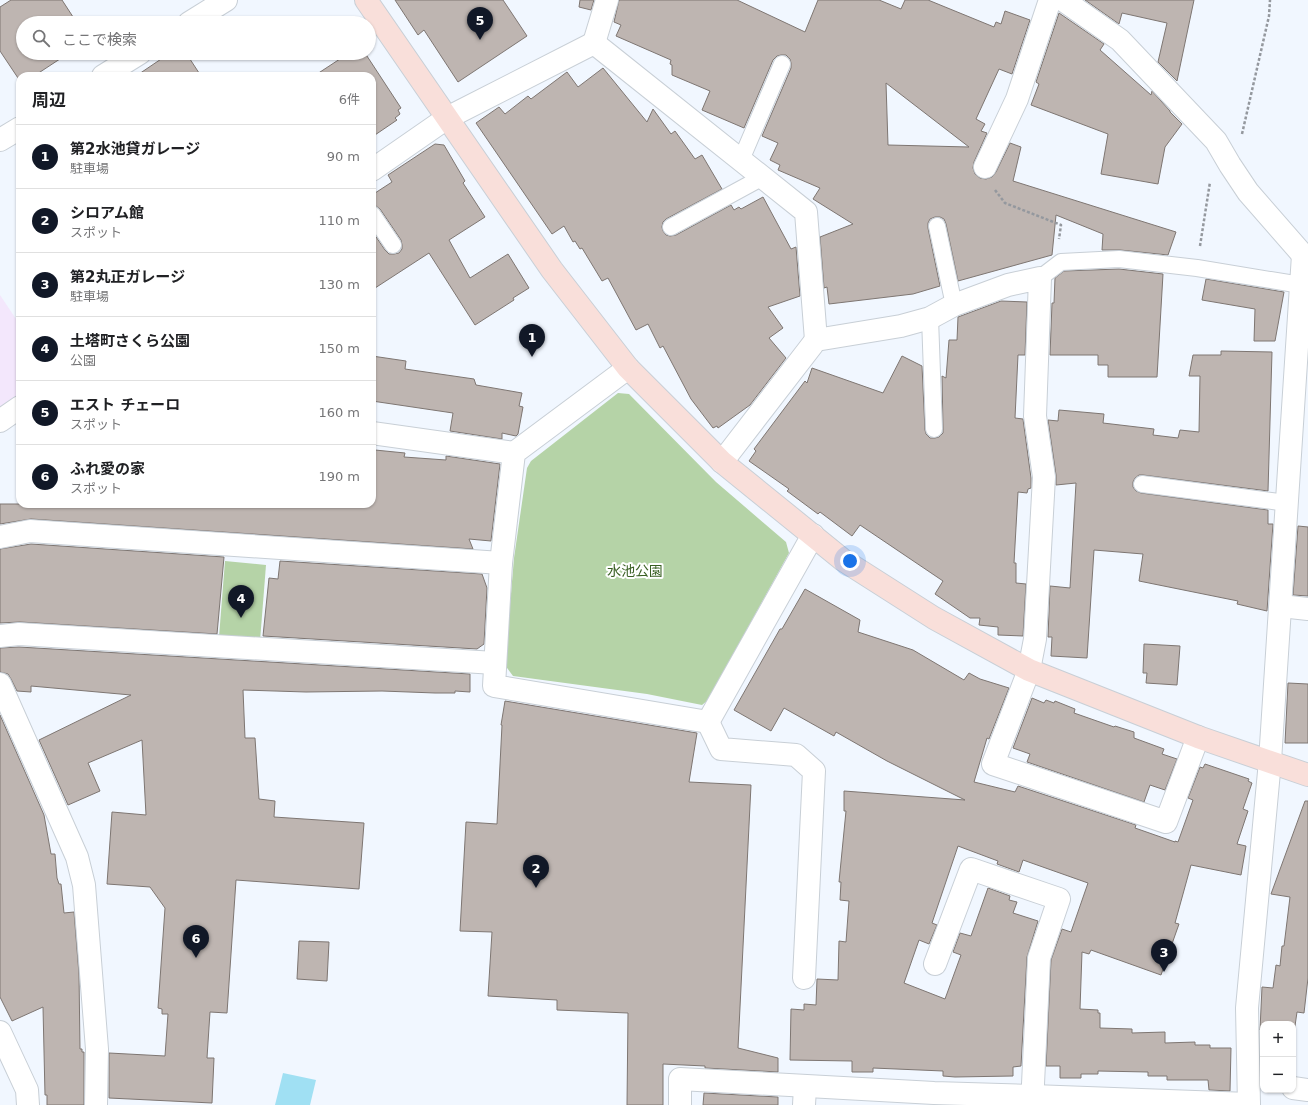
<!DOCTYPE html>
<html lang="ja">
<meta charset="utf-8">
<style>
body{margin:0;font-family:"DejaVu Sans","Noto Sans JP",sans-serif;background:#f6f6f6;color:#202124}
.controls{position:absolute;right:12px;bottom:12px;display:grid;overflow:hidden;border-radius:8px;box-shadow:0 1px 3px #0004}
.controls button{width:36px;height:36px;display:grid;place-items:center;padding:0;border:0;border-bottom:1px solid #e0e0e0;background:#fff;color:#202124;font:20px sans-serif}
.you{position:absolute;left:850px;top:561px;width:14px;height:14px;margin:-10px;border:3px solid #fff;border-radius:50%;background:#1a73e8;box-shadow:0 0 0 6px #1a73e833}
.badge{display:grid;place-items:center;width:26px;height:26px;border-radius:50%;background:#111827;color:#fff;font-size:13px;font-weight:700}
.pin{position:absolute;translate:-50% -33px;filter:drop-shadow(0 1px 2px #0008)}
.pin::after{content:'';position:absolute;top:21px;width:14px;height:12px;background:inherit;clip-path:polygon(0 0,100% 0,50% 100%)}
.list{margin:0;padding:0;list-style:none}
h2{display:flex;justify-content:space-between;align-items:center;height:52px;margin:0;padding:0 16px;font-size:17px}
h2 small{font-size:13px;font-weight:400;color:#757577}
.list li{display:grid;grid-template-columns:26px 1fr auto;gap:12px;align-items:center;box-sizing:border-box;height:64px;padding:0 16px;border-top:1px solid #e0e0e0}
.list b{display:block;font-size:15px;white-space:nowrap}
.list p{margin:0;font-size:13px;white-space:nowrap;color:#757577}
.list em{font-size:13px;font-style:normal;color:#757577}
.icon{flex:none;width:22px;height:22px;fill:none;stroke:currentColor;stroke-width:2;stroke-linecap:round;stroke-linejoin:round}
.map{position:relative;flex:none;width:1308px;height:1105px;overflow:hidden}
.search{position:absolute;background:#fff;box-shadow:0 1px 3px #0004;left:16px;top:16px;width:360px;height:44px;display:flex;align-items:center;gap:10px;box-sizing:border-box;padding:0 14px;border-radius:22px;color:#757577;font-size:15px}
.panel{position:absolute;background:#fff;box-shadow:0 1px 3px #0004;left:16px;top:72px;width:360px;height:436px;border-radius:12px}
.map>svg:first-child{display:block}
.industrial{fill:#f3e7fc}
.green{fill:#b5d3a7}
.water{fill:#a0e0f3}
.building{fill:#beb5b1;stroke:#7e7672;fill-rule:evenodd}
.lines{fill:none;stroke-linecap:round;stroke-linejoin:round}
.lane-casing{stroke:#c8cfd6;stroke-width:18}
.street-casing{stroke:#c8cfd6;stroke-width:24}
.secondary-casing{stroke:#c8cfd6;stroke-width:24}
.path{stroke:#94989e;stroke-width:2.5;stroke-dasharray:3 2;stroke-linecap:butt}
.lane{stroke:#fff;stroke-width:16}
.street{stroke:#fff;stroke-width:22}
.secondary{stroke:#f9dfda;stroke-width:22}
.labels{text-anchor:middle;stroke-width:4;stroke-linejoin:round;paint-order:stroke}
.park-label{font-size:14px;fill:#395f23;stroke:#fff}
</style>
<div class="map">
<svg width="1308" height="1105" viewBox="0 0 1308 1105">
<rect width="100%" height="100%" fill="#f1f7ff"/>
<polygon class="industrial" points="0,295 20,325 20,397 0,411"/>
<g class="green">
<polygon points="618,393 629,394 716,482 786,542 789,553 708,700 702,705 647,694 513,676 505,665 514,558 527,468 531,461"/>
<polygon points="225,561 266,565 260,641 219,637"/>
</g>
<polygon class="water" points="283,1073 316,1080 310,1105 275,1105"/>
<g class="building">
<polygon points="11,0 62,0 77,23 23,23 23,53 71,53 67,56 66,55 34,76 20,76 20,81 0,51 0,7"/>
<polygon points="395,0 503,0 527,36 458,82 424,30 418,35"/>
<polygon points="580,0 594,0 591,10 579,7"/>
<path d="M619,0H737L805,32L818,0H879L901,9L905,0H928L994,27L996,22L1001,24L1005,11L1030,20L1012,74L999,69L976,119L985,124L981,131L987,133L974,162L973,168L975,174L980,178L986,179L992,177L996,172L1010,143L1021,147L1013,181L1176,232L1168,255L1120,250H1102L1103,234L1056,215L1052,255L958,281L946,224L944,219L940,217H935L930,219L928,223V228L940,286L913,294L829,304L827,287L824,288L820,237L853,224L813,199L820,188L778,170L780,165L770,160L778,143L762,136L791,68V63L790,59L786,55H781L777,56L773,60L744,128L702,110L710,91L672,75V65L670,64L671,60L616,36L621,25L614,22ZM886,83L969,147L888,145Z"/>
<polygon points="1085,0 1194,0 1177,81 1158,62 1167,23 1122,13 1119,24"/>
<polygon points="1059,13 1104,44 1100,50 1151,95 1152,91 1170,111 1170,112 1182,124 1165,147 1158,184 1101,174 1108,134 1031,105 1039,84 1036,82"/>
<polygon points="170,53 186,53 201,76 136,76"/>
<polygon points="349,53 365,53 401,108 398,110 400,114 395,118 397,120 372,137 372,76 314,76"/>
<polygon points="603,68 647,122 653,109 671,134 675,131 695,159 702,155 722,189 666,219 663,222 662,227 663,231 666,235 670,236 676,235 731,205 734,210 739,207 741,209 763,197 791,249 796,247 800,296 768,307 783,328 769,338 786,358 750,405 718,428 717,426 713,428 691,399 663,346 660,348 648,324 636,330 608,278 602,281 582,248 580,249 575,241 573,242 564,226 552,234 476,123 499,107 505,114 528,96 531,99 567,72 578,87"/>
<polygon points="435,144 444,145 465,181 463,183 485,217 449,240 470,278 508,254 529,288 513,298 514,300 475,325 429,253 372,290 372,231 385,250 389,254 394,254 399,253 402,249 402,245 401,240 380,209 376,206 372,205 372,195 392,182 388,175"/>
<polygon points="1119,269 1163,274 1157,377 1108,377 1108,365 1098,365 1098,355 1050,355 1052,303 1054,303 1055,278 1064,271"/>
<polygon points="1206,279 1284,292 1275,341 1254,341 1255,309 1202,300"/>
<polygon points="1001,301 1027,302 1025,355 1018,355 1015,418 1023,419 1031,478 1031,488 1028,489 1027,493 1018,492 1014,563 1016,563 1016,583 1026,584 1023,636 998,635 998,627 979,625 980,618 970,618 935,594 943,581 860,525 852,536 820,512 818,514 787,491 789,489 749,461 756,451 754,449 805,381 807,383 812,368 883,393 902,356 922,366 925,430 926,434 930,438 935,438 939,437 943,433 943,429 942,376 946,378 949,340 957,340 958,317"/>
<polygon points="1221,351 1272,352 1268,491 1143,475 1139,475 1135,478 1133,482 1133,487 1136,491 1141,493 1268,510 1268,524 1273,524 1267,611 1237,604 1238,601 1139,581 1143,554 1094,550 1087,658 1051,656 1052,637 1048,637 1050,586 1070,588 1076,483 1056,485 1056,475 1048,420 1058,421 1059,410 1104,414 1103,423 1154,429 1153,435 1178,438 1180,430 1199,432 1200,376 1189,376 1193,355 1221,355"/>
<polygon points="372,356 406,361 405,369 474,379 476,385 522,393 519,406 523,407 518,434 516,436 502,433 502,439 450,431 453,413 372,401"/>
<polygon points="375,450 405,453 404,457 446,460 446,456 500,464 491,541 469,539 473,549 31,519 0,524 0,504 372,504 372,452 375,452"/>
<polygon points="1298,526 1308,527 1308,596 1293,595"/>
<polygon points="31,544 224,557 217,634 20,622 0,623 0,549"/>
<polygon points="280,561 482,574 487,588 484,644 477,649 263,636 269,578 278,579"/>
<polygon points="805,589 860,620 858,632 913,650 964,680 969,673 980,679 1009,688 989,739 987,738 974,782 1015,792 1018,786 1136,825 1135,828 1175,842 1175,841 1178,842 1193,800 1188,798 1200,767 1203,768 1205,764 1249,779 1248,781 1252,783 1243,809 1248,811 1237,844 1246,846 1241,875 1191,865 1175,923 1179,924 1161,975 1091,950 1089,954 1082,952 1080,1009 1098,1010 1098,1013 1100,1013 1100,1028 1132,1029 1132,1033 1165,1032 1165,1043 1195,1042 1195,1045 1210,1045 1210,1048 1231,1048 1230,1091 1209,1090 1208,1080 1167,1080 1167,1076 1148,1076 1148,1072 1098,1071 1098,1074 1081,1074 1081,1078 1060,1078 1060,1066 1046,1066 1051,960 1062,929 1071,932 1088,883 1023,860 1019,872 997,864 998,861 958,846 932,923 937,925 929,944 919,940 904,983 945,999 961,955 953,952 960,933 971,936 988,888 1010,896 1009,900 1017,902 1013,913 1038,921 1027,957 1021,1066 1013,1067 1013,1076 955,1077 943,1076 943,1071 873,1068 873,1072 852,1072 852,1061 790,1060 791,1009 804,1010 804,1004 816,1005 817,979 838,980 839,941 846,942 849,901 840,900 841,882 839,882 846,811 844,811 844,791 965,800 887,761 836,732 834,736 784,708 771,731 734,710 780,629 782,629"/>
<polygon points="1144,644 1180,646 1177,685 1146,683 1147,673 1143,673"/>
<polygon points="19,647 470,674 470,692 455,691 455,693 435,693 382,691 306,692 243,690 245,738 255,738 259,799 275,801 274,817 364,823 359,889 236,880 227,1013 210,1012 207,1058 214,1058 212,1103 109,1098 109,1053 165,1056 168,1014 162,1014 162,1009 158,1008 165,908 150,887 107,884 112,812 146,815 142,740 88,763 100,791 68,805 39,740 131,695 31,686 31,692 17,691 11,679 8,674 0,672 0,648"/>
<polygon points="1288,683 1308,684 1308,743 1285,743"/>
<polygon points="1032,698 1044,703 1046,700 1054,703 1055,701 1075,709 1074,713 1114,727 1115,726 1134,732 1134,738 1164,749 1162,754 1177,759 1165,790 1150,785 1144,802 1027,762 1030,754 1013,748"/>
<polygon points="505,701 697,733 689,782 751,785 738,1048 778,1058 778,1072 705,1068 705,1066 663,1064 663,1105 627,1105 628,1013 557,1010 557,1000 488,996 492,932 460,931 466,822 497,824 502,725 501,725"/>
<polygon points="0,715 44,815 51,854 55,854 57,878 59,884 61,884 64,913 74,912 79,974 80,1049 82,1049 82,1052 84,1052 84,1105 47,1105 47,1095 45,1095 43,1007 12,1021 0,997"/>
<polygon points="1305,801 1308,801 1308,978 1304,1013 1297,1012 1294,1033 1293,1033 1293,1024 1263,1024 1263,1031 1260,1030 1262,987 1273,988 1276,965 1280,966 1282,946 1284,946 1290,897 1271,894"/>
<polygon points="299,941 329,942 327,981 297,979"/>
<polygon points="704,1093 778,1097 778,1105 703,1105"/>
</g>
<g class="lines">
<defs>
<g id="lane">
<polyline points="741,160 782,64"/>
<polyline points="372,214 393,245"/>
<polyline points="937,226 954,305"/>
<polyline points="671,227 763,177"/>
<polyline points="1040,278 1061,262 1119,259 1197,268 1301,285"/>
<polyline points="930,318 934,429"/>
<polyline points="1142,484 1287,503"/>
</g>
<g id="street">
<polyline points="1063,0 1120,40 1216,141 1230,165 1248,192 1303,255 1308,258"/>
<polyline points="189,23 226,0"/>
<polyline points="594,43 607,0"/>
<polyline points="103,76 140,53"/>
<polyline points="0,140 20,128"/>
<polyline points="985,167 1017,99 1050,0"/>
<polyline points="372,170 447,118 594,43 806,212 816,340"/>
<polyline points="628,368 514,453 501,563 494,686 708,722 813,535"/>
<polyline points="0,421 20,407"/>
<polyline points="372,433 514,453"/>
<polyline points="722,462 816,340 901,326 930,318 954,305 1008,285 1040,278 1035,416 1044,477 1035,639 1029,670 993,764 1166,822 1198,737"/>
<polyline points="0,537 30,531 501,563"/>
<polyline points="1281,606 1308,609"/>
<polyline points="0,636 19,634 495,663"/>
<polyline points="0,684 77,857 84,885 97,1049 96,1105"/>
<polyline points="708,722 721,749 796,755 814,771 804,978"/>
<polyline points="935,964 971,869 1059,899 1039,958 1032,1105"/>
<polyline points="0,1032 27,1090 28,1105"/>
<polyline points="1293,1088 1308,1090"/>
<polyline points="680,1105 680,1079 934,1093 1033,1096 1249,1104"/>
<polyline points="804,1105 805,1087"/>
<polyline points="1249,1105 1247,1008 1270,761 1303,255"/>
</g>
<polyline id="secondary" points="366,0 552,270 628,368 722,462 843,560 934,618 1029,670 1198,737 1308,775"/>
</defs>
<use href="#lane" class="lane-casing"/>
<use href="#street" class="street-casing"/>
<use href="#secondary" class="secondary-casing"/>
<g class="path">
<polyline points="1242,134 1269,16 1270,0"/>
<polyline points="995,190 1005,203 1061,225 1059,239"/>
<polyline points="1200,246 1210,182"/>
</g>
<use href="#lane" class="lane"/>
<use href="#street" class="street"/>
<use href="#secondary" class="secondary"/>
</g>
<g class="labels">
<g class="park-label">
<text x="635" y="576">水池公園</text>
</g>
</g>
</svg>
<div class="controls">
<button>+</button>
<button>−</button>
</div>
<div class="you"></div>
<div class="pin badge" style="left:532px;top:357px">1</div>
<div class="pin badge" style="left:536px;top:888px">2</div>
<div class="pin badge" style="left:1164px;top:972px">3</div>
<div class="pin badge" style="left:241px;top:618px">4</div>
<div class="pin badge" style="left:480px;top:40px">5</div>
<div class="pin badge" style="left:196px;top:958px">6</div>
<div class="search"><svg class="icon" aria-label="search" viewBox="0 0 24 24"><circle cx="10" cy="10" r="6"/><path d="M15 15l6 6"/></svg>ここで検索</div>
<section class="panel">
<h2>周辺<small>6件</small></h2>
<ul class="list">
<li><span class="badge">1</span><div><b>第2水池貸ガレージ</b><p>駐車場</p></div><em>90 m</em></li>
<li><span class="badge">2</span><div><b>シロアム館</b><p>スポット</p></div><em>110 m</em></li>
<li><span class="badge">3</span><div><b>第2丸正ガレージ</b><p>駐車場</p></div><em>130 m</em></li>
<li><span class="badge">4</span><div><b>土塔町さくら公園</b><p>公園</p></div><em>150 m</em></li>
<li><span class="badge">5</span><div><b>エスト チェーロ</b><p>スポット</p></div><em>160 m</em></li>
<li><span class="badge">6</span><div><b>ふれ愛の家</b><p>スポット</p></div><em>190 m</em></li>
</ul>
</section>
</div>
